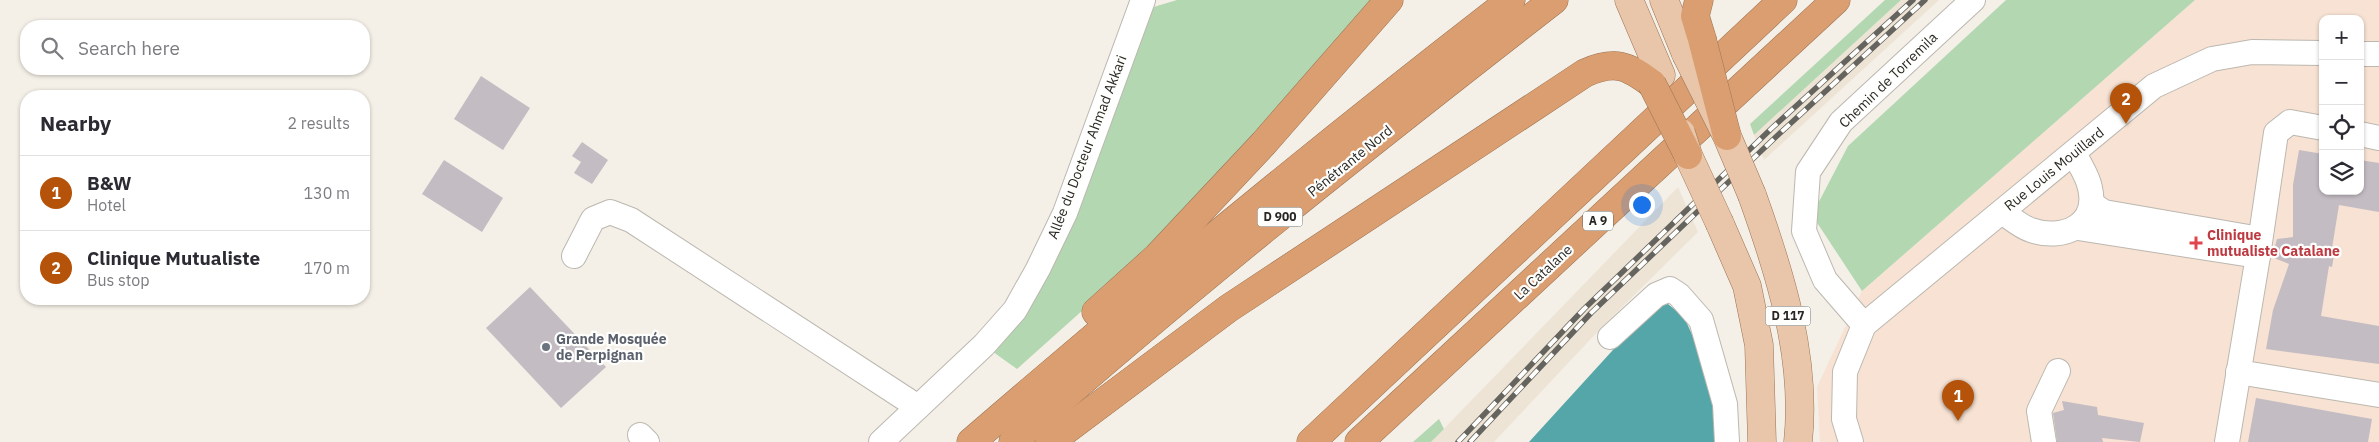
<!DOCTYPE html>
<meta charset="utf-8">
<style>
body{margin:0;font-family:"IBM Plex Sans",sans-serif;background:#f7f7f7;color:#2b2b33}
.controls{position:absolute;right:15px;top:15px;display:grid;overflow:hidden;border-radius:10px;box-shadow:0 1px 4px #0004}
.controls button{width:45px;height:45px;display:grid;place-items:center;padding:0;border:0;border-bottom:1px solid #e1e1e2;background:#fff;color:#2b2b33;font:25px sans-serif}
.you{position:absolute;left:1641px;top:204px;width:18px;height:18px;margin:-12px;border:4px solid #fff;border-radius:50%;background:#1a73e8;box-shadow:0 0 0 8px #1a73e833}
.badge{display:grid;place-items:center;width:32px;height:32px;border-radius:50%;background:#b45309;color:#fff;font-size:16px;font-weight:700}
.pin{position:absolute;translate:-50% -41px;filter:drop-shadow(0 1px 2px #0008)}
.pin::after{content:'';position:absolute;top:26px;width:18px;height:15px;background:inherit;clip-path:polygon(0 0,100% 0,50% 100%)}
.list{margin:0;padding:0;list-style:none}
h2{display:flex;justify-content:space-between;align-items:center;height:65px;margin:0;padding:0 20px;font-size:21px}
h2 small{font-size:16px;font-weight:400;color:#7c7c81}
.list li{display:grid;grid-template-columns:32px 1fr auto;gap:15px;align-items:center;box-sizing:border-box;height:75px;padding:0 20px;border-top:1px solid #e1e1e2}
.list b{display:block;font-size:19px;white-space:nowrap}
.list p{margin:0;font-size:16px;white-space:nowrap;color:#7c7c81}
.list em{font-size:16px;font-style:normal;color:#7c7c81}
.icon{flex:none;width:28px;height:28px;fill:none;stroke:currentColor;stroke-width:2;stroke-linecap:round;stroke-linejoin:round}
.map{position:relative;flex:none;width:2379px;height:442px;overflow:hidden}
.search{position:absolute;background:#fff;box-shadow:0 1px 4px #0004;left:20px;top:20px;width:350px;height:55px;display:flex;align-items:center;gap:12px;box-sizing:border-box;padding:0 18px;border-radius:20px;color:#7c7c81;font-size:19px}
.panel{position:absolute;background:#fff;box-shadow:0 1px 4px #0004;left:20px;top:90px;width:350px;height:215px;border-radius:20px}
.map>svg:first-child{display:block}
.built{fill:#ede4d5}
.industrial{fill:#f7e2d3;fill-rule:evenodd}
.green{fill:#b2d7b1}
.water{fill:#54a6a9}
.building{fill:#c3bcc3}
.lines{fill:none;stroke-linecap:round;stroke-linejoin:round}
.minor-casing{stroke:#bcb8b0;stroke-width:26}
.major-casing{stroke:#9c7455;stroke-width:29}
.highway-casing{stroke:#9c7455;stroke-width:29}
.minor{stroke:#fff;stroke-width:24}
.major{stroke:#e9c5a9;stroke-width:28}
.highway{stroke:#da9e70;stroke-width:28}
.rail-casing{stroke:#65645f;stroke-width:5.5}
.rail{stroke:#fefefc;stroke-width:4;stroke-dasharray:11;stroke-linecap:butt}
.major-bridge-casing{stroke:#9c7455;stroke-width:29;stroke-linecap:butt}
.highway-bridge-casing{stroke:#9c7455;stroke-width:29;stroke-linecap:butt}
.major-bridge{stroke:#e9c5a9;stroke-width:28}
.highway-bridge{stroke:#da9e70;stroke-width:28}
.health-dot{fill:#e0444e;stroke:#fefefc;stroke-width:2}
.worship-dot{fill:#6b7280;stroke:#fefefc;stroke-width:2}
.labels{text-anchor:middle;stroke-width:4.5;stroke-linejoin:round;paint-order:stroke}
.shield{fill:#fefefc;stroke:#686865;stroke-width:1}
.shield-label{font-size:12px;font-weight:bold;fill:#282724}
.street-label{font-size:14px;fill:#282724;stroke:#fefefc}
.health-label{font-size:14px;font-weight:bold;fill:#be3a42;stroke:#fefefc;text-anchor:start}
.worship-label{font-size:14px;font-weight:bold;fill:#5b616d;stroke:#fefefc;text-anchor:start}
</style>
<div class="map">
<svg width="2379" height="442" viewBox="0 0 2379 442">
<rect width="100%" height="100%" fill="#f4f0e7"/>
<g class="built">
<polygon points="1901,0 1939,0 1764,160 1754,135"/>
<polygon points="1678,187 1698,232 1603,326 1494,442 1431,442"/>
</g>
<path class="industrial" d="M2195,0H2379V442H1820L1817,387L1862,291ZM2323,19H2360V191H2323Z"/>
<g class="green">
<polygon points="1177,0 1376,0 1150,250 1017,369 989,349 1147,9"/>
<polygon points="1885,0 1901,0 1754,135 1750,124"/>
<polygon points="2006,0 2195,0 1862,291 1812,215 1848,146"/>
<polygon points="1439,419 1444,429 1431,442 1413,442"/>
</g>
<polygon class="water" points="1663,300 1684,317 1711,376 1718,442 1529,442 1633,328"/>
<g class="building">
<polygon points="481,76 530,108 503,150 454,119"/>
<polygon points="582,142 608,160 592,184 574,173 581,162 572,156"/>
<polygon points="2299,150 2323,154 2323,191 2360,191 2360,160 2379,163 2379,212 2339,205 2332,248 2335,249 2332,267 2329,266 2321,316 2379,326 2379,364 2266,349 2273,310 2289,264 2274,258 2274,250 2277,239 2293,237 2293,185"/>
<polygon points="444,160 503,198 482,232 422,194"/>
<polygon points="530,287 606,367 561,408 486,328"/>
<polygon points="2256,398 2372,419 2368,442 2248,442"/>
<polygon points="2062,401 2097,407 2098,415 2144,423 2140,442 2102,438 2103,442 2057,442 2053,413 2064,410"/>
</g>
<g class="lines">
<defs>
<g id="minor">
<polyline points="2360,54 2379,54"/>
<polyline points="2360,134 2379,138"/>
<polyline points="2092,204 2104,212 2260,239"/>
<path d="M2002,212C2011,218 2021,227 2031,230C2062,241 2099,226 2090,188C2088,176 2079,164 2074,153"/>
<polyline points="2078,228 2258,256"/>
<polyline points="574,256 593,219 610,212 631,220 918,407"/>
<polyline points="1864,325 1825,280 1804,231 1808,172 1841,122 1973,0"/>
<polyline points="1610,337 1656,295 1670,289 1679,295 1701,320 1725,404 1727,442"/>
<polyline points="2238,372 2379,395"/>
<polyline points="640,435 647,442"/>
<polyline points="881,442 984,345 1015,310 1038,269 1065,213 1143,0"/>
<polyline points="1851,442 1844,419 1845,372 1864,325 2154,86 2212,59 2252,52 2323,53"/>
<polyline points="2044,442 2039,411 2058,371"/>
<polyline points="2227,442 2258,256 2276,133 2290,122 2323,128"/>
</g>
<g id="major">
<polyline points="1629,0 1661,75"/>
<polyline points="1664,0 1686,54"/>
<path d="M1752,195C1780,273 1807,358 1798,442"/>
<polyline points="1720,224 1747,286 1759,345 1762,442"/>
</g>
<g id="highway">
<polyline points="1699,0 1695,16 1702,39"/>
<polyline points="1096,312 1157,257 1264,143 1389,0"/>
<path d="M971,442C1147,290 1327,142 1511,0"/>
<path d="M1013,442C1187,287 1370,143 1554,0"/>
<path d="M1050,442L1229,308L1585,73C1615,60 1627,65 1652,84"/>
<polyline points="1311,442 1783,0"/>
<polyline points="1359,442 1836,0"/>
</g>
</defs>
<use href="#minor" class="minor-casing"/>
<use href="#major" class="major-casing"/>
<use href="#highway" class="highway-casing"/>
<use href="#minor" class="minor"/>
<use href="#major" class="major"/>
<use href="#highway" class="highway"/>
<defs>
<g id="rail">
<polyline points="1458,442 1584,309 1772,128 1913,0"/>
<polyline points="1470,442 1591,313 1779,134 1925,0"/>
</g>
</defs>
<use href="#rail" class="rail-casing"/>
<use href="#rail" class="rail"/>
<defs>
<g id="major-bridge">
<polyline points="1686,54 1727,136 1752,195"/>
<polyline points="1681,133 1688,155 1720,224"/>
</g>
<g id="highway-bridge">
<polyline points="1702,39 1727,136"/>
<polyline points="1652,84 1688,155"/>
</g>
</defs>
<use href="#major-bridge" class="major-bridge-casing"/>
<use href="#highway-bridge" class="highway-bridge-casing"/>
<use href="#major-bridge" class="major-bridge"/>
<use href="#highway-bridge" class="highway-bridge"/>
</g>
<path class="health-dot" d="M2193.5 235.5h5v5h5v5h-5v5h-5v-5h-5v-5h5z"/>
<circle class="worship-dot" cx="546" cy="347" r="5"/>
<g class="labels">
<g class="shield">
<rect x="1257.5" y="207.5" width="45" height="19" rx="4"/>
<rect x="1583" y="211.5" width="30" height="19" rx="4"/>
<rect x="1765.5" y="306.5" width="45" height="19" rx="4"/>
</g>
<g class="shield-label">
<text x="1280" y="221">D 900</text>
<text x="1598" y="225">A 9</text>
<text x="1788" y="320">D 117</text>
</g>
<g class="street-label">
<text transform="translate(1888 80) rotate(-44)" y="5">Chemin de Torremila</text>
<text transform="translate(1087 147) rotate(-69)" y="5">Allée du Docteur Ahmad Akkari</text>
<text transform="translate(1350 161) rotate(-39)" y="5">Pénétrante Nord</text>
<text transform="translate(2054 169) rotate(-39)" y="5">Rue Louis Mouillard</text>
<text transform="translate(1543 272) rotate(-43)" y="5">La Catalane</text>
</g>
<g class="health-label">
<text x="2207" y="240">Clinique<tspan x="2207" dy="16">mutualiste Catalane</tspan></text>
</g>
<g class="worship-label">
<text x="556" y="344">Grande Mosquée<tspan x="556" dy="16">de Perpignan</tspan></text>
</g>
</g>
</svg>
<div class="controls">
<button>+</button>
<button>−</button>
<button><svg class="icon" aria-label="locate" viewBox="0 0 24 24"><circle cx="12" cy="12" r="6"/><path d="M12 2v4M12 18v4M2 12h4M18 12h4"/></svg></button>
<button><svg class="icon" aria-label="layers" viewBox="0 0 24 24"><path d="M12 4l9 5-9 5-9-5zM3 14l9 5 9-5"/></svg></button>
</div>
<div class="you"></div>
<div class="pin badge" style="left:1958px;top:421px">1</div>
<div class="pin badge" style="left:2126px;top:124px">2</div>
<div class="search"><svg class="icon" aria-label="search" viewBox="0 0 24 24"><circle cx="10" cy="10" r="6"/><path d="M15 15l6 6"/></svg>Search here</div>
<section class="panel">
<h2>Nearby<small>2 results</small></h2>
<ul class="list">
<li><span class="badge">1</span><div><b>B&amp;W</b><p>Hotel</p></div><em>130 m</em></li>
<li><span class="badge">2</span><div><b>Clinique Mutualiste</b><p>Bus stop</p></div><em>170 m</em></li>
</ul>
</section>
</div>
